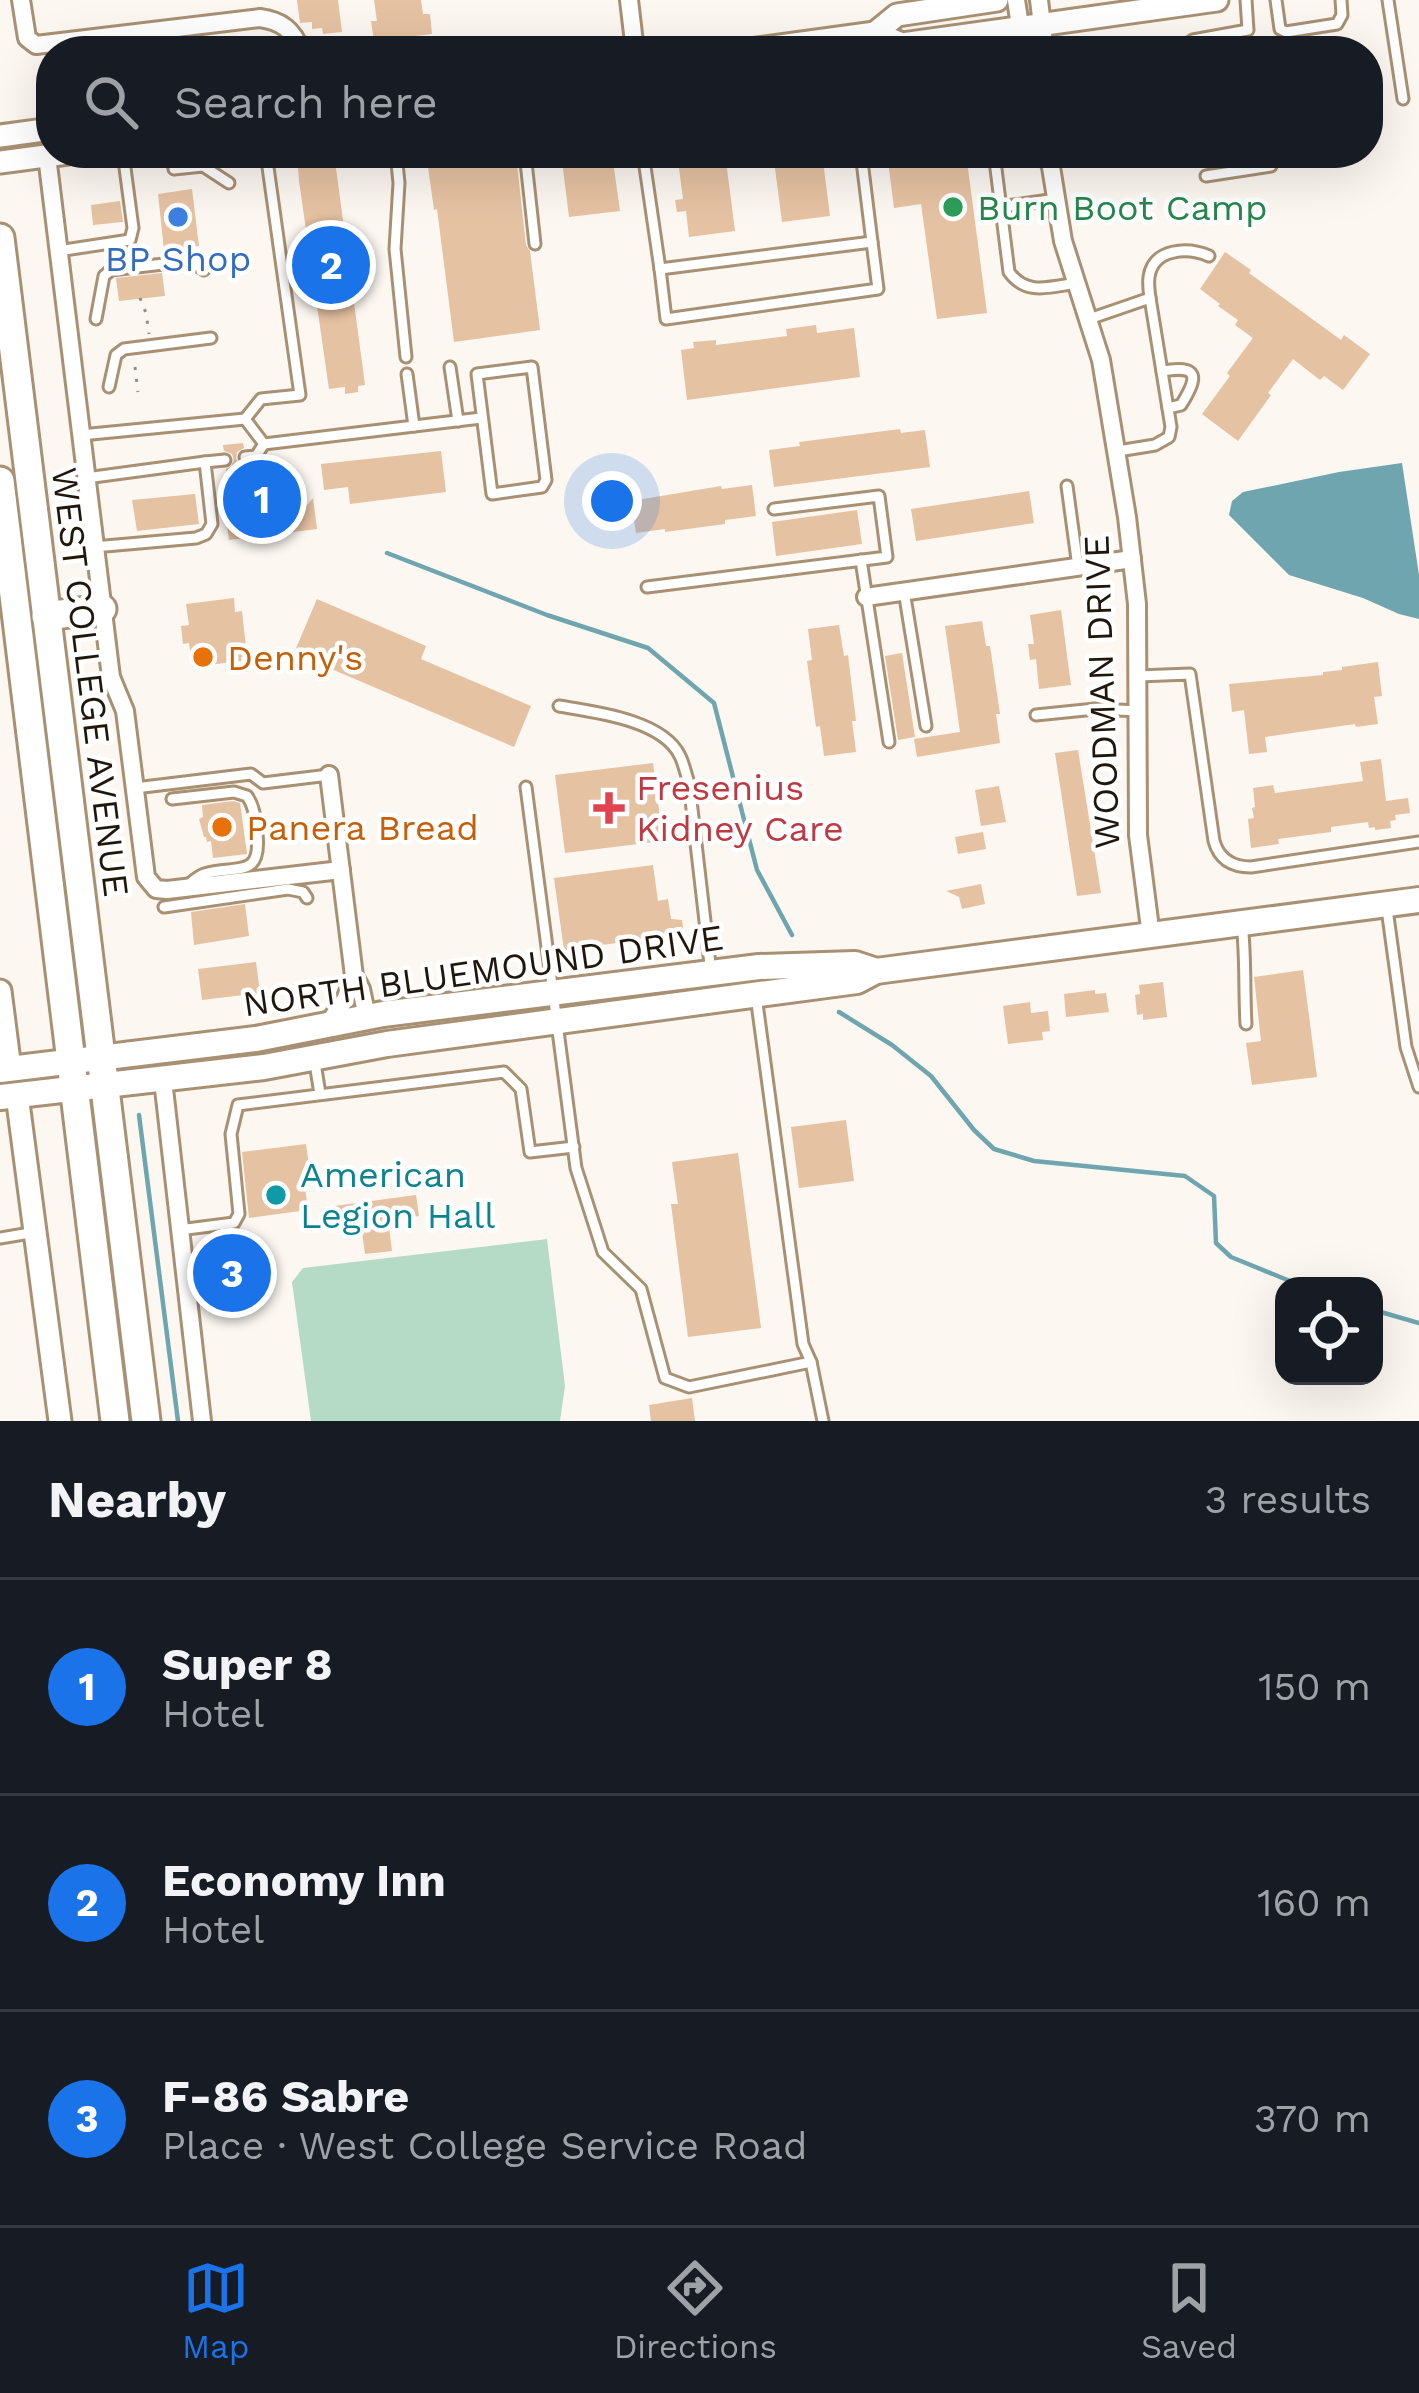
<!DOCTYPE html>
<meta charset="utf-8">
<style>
body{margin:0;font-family:"Work Sans",sans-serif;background:#242831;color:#f1f3f6}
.controls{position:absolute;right:36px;bottom:36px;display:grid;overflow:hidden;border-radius:24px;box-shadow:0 12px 48px #0002}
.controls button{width:108px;height:108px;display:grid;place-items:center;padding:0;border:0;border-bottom:3px solid #363941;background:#171b24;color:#f1f3f6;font:60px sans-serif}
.you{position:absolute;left:612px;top:501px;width:42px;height:42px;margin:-30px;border:9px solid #fff;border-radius:50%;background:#1a73e8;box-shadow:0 0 0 18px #1a73e833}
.badge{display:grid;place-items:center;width:78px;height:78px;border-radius:50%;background:#1a73e8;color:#fff;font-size:39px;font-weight:700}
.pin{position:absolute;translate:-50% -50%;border:6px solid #fff;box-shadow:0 3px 12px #0006}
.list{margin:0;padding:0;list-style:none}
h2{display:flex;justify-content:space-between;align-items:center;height:156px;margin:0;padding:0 48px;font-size:51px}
h2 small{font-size:39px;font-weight:400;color:#9ea1a6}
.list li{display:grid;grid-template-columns:78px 1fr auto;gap:36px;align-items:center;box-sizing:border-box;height:216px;padding:0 48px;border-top:3px solid #363941}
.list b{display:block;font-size:45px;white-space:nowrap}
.list p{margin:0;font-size:39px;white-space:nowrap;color:#9ea1a6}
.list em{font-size:39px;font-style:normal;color:#9ea1a6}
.icon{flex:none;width:66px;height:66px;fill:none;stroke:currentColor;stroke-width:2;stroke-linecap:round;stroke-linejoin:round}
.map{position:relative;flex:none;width:1419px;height:1421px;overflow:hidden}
.search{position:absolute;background:#171b24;box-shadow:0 12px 48px #0002;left:36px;right:36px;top:36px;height:132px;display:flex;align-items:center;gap:30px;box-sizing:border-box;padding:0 42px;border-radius:48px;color:#9ea1a6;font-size:45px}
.sheet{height:804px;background:#171b24}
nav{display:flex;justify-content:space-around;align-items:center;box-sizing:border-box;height:168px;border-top:3px solid #363941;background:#171b24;font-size:33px;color:#9ea1a6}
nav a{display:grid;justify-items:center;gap:6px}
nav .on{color:#1a73e8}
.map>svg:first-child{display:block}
.green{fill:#b5dbc7}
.water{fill:#6ea5ae}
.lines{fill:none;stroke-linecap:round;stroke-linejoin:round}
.stream{stroke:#6ea5ae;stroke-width:4.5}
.building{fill:#e5c2a2}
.service-casing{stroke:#a89073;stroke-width:15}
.minor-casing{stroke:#a89073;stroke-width:22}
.tertiary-casing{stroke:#a89073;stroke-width:27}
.secondary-casing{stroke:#a89073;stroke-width:30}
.primary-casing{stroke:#a89073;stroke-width:33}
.path{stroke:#938c84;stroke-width:3;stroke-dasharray:3 9;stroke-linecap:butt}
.service{stroke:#fff;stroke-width:9}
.minor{stroke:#fff;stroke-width:16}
.tertiary{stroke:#fff;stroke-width:21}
.secondary{stroke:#fff;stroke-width:24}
.primary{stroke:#fff;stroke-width:27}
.leisure-dot{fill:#2e9e5b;stroke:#fff;stroke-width:4.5}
.shop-dot{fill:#3f7fe0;stroke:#fff;stroke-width:4.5}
.food-dot{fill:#e8710a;stroke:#fff;stroke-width:4.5}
.health-dot{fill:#e0444e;stroke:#fff;stroke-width:4.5}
.culture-dot{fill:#0f9aa8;stroke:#fff;stroke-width:4.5}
.labels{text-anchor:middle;stroke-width:9;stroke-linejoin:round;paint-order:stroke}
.leisure-label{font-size:36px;fill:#27864d;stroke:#fff;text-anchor:start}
.shop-label{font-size:36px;fill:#366cbe;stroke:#fff}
.food-label{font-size:36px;fill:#c56008;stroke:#fff;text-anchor:start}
.street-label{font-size:36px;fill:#20170c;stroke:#fff}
.health-label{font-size:36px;fill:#be3a42;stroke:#fff;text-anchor:start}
.culture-label{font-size:36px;fill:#0d838f;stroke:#fff;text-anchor:start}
</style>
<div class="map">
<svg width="1419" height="1421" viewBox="0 0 1419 1421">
<rect width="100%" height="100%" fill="#fcf7f1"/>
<polygon class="green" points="547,1239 565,1386 560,1421 311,1421 292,1282 303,1268"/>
<polygon class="water" points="1402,463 1419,575 1419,619 1399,614 1363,598 1289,575 1229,515 1232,501 1243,492 1339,472"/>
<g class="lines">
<g class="stream">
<polyline points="387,553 547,615 648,648 714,703 757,870 792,935"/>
<polyline points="839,1012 892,1045 931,1076 974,1130 994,1149 1034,1161 1185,1176 1214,1196 1216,1243 1231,1257 1302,1286"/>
<polyline points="139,1115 178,1421"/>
<polyline points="1374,1310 1419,1323"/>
</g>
</g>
<g class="building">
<polygon points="297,0 338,0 342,32 323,34 322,28 312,29 312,22 300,23"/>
<polygon points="374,0 421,0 423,14 430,14 432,34 374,41 371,21 377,21"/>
<polygon points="308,153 334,153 365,385 358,386 358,392 345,394 345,387 329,389 299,181 297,156"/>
<polygon points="677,153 725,153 735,231 689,237 686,211 677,212 675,200 683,199"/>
<polygon points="773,153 822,153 830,216 782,222"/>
<polygon points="887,153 966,153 987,313 937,319 921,204 894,208"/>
<polygon points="612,154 620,211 569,217 562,161"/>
<polygon points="474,155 475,160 516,155 526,245 530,251 540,330 454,342 437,209 434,210 428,167 457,163 456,157"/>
<polygon points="192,189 199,246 164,250 158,194"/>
<polygon points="120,201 123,222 93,225 91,205"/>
<polygon points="1225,252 1251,270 1249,273 1341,340 1344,335 1370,354 1343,390 1324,376 1320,380 1293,359 1268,393 1271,395 1238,441 1202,414 1230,376 1227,373 1253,338 1235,325 1238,320 1218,306 1220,304 1200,289"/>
<polygon points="162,273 165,296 119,301 116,278"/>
<polygon points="816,325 817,333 854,328 860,377 687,400 681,350 694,348 693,342 716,340 716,345 787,336 786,329"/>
<polygon points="900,429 901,433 925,430 930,467 774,487 769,450 800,446 799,442"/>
<polygon points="243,443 244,448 237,452 236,459 240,465 246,466 247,472 258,470 261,495 299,490 302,511 313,498 317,529 229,540 222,490 226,489 226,469 231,466 234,460 232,454 224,451 223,445"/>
<polygon points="441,451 446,492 350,504 348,487 324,490 321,464"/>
<polygon points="752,485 756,516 725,520 725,524 665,532 665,529 636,533 631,501 721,486 722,489"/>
<polygon points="1029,491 1034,523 916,541 911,509"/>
<polygon points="195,494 199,524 137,531 132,500"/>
<polygon points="857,510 862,544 776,556 772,522"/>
<polygon points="234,598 235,612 242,611 247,656 241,657 241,661 192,667 189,643 183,644 181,626 189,625 186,604"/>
<polygon points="317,599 426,646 421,659 531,706 514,747 294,653"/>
<polygon points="1061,610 1071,685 1039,689 1036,659 1030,660 1028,644 1034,644 1030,615"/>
<polygon points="982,621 986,646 990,646 1000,714 996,714 1000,743 917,757 914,739 960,732 945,626"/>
<polygon points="839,625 844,656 848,655 856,721 852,721 856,752 824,756 820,726 816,727 807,661 812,660 808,629"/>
<polygon points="902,653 915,737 898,740 885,656"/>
<polygon points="1378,662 1382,696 1374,697 1378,724 1356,727 1355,724 1265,737 1267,752 1249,754 1244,710 1232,712 1229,684 1323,675 1323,672 1342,670 1342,667"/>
<polygon points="1078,750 1101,893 1077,896 1055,753"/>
<polygon points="1381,759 1386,801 1408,798 1410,813 1395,815 1396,820 1390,821 1391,828 1375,830 1375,827 1369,828 1368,822 1331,827 1331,832 1278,839 1279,844 1251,848 1248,819 1254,818 1252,808 1255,807 1253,788 1273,785 1275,793 1363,781 1360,762"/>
<polygon points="653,763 663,841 565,853 555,775"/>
<polygon points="999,786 1006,822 981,826 975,790"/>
<polygon points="233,801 240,803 247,854 213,858 211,841 207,842 206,837 204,837 199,819 203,817 202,805"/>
<polygon points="983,832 986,849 958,854 955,837"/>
<polygon points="653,865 658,901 668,899 671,919 682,920 684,934 564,950 554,878"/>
<polygon points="981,884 985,904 962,909 959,897 946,891"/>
<polygon points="245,904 249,936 194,945 191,912"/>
<polygon points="256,962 260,993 202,1000 198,969"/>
<polygon points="1303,970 1317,1077 1252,1085 1246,1043 1261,1041 1254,977"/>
<polygon points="1163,982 1167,1017 1143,1020 1143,1014 1137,1015 1135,995 1140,994 1139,985"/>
<polygon points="1095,990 1095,994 1106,993 1109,1012 1066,1017 1064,994"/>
<polygon points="1030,1002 1031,1013 1048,1011 1050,1031 1042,1032 1043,1040 1008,1044 1003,1006"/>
<polygon points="846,1120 854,1181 799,1188 791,1127"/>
<polygon points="306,1144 311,1179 304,1180 308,1210 249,1218 242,1152"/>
<polygon points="738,1153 761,1328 688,1337 671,1204 678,1204 672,1162"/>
<polygon points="416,1195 419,1216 388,1220 392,1251 365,1254 361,1224 330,1228 327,1207"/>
<polygon points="692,1398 695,1421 651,1421 649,1405"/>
</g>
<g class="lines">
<defs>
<g id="service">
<polyline points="1276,0 1280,29 1286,32 1337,24 1342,15 1341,0"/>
<polyline points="1388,0 1403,99"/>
<polyline points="1186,51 1187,44 1193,40 1248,30 1246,0"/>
<polyline points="172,153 174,169 203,166 229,183"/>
<polyline points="396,153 399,183 395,249 406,357"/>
<polyline points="525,153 535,244"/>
<polyline points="643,153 660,269 872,242 861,153"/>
<path d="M994,153L1009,272C1026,296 1050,287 1077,283"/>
<polyline points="1206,176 1271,166 1269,153"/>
<polyline points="1000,207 1056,199"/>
<polyline points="58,251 130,240 133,228 123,153"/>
<polyline points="660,269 666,319 878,289 872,242"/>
<path d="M1150,298C1149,291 1148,284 1149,277C1153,248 1188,247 1209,256"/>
<polyline points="96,319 104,276 111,270 190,261 204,270"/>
<polyline points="1089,319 1150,298 1171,427 1169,437 1155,445 1118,451"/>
<polyline points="450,367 458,421"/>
<polygon points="532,367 546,480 542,487 492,494 477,374"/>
<path d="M1162,371C1199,365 1199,376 1181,405L1168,408"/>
<polyline points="407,374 414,426"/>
<polyline points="109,387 116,355 124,349 211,338"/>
<polyline points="245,419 261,399 300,395 266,153"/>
<polyline points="81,435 245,419 264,444 481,418"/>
<polyline points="245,457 256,456 264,444"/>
<polyline points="205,462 225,460"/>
<polyline points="86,478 205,462 212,524 206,534 196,538 94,547"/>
<polyline points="1067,486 1078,567"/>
<polyline points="861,560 889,742"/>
<polyline points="647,587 887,557 879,496 774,509"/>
<polyline points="904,591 926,726"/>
<path d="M1138,676L1190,674L1214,841C1219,859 1232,867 1251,867L1419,842"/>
<path d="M559,706C595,712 663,720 680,756C684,764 686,775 689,783L711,973"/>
<polyline points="1036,715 1095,709 1139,711"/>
<polyline points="526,787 576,1168 603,1252 641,1289 665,1378 689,1387 811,1362"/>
<polyline points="135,788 251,774 263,783 329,775"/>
<path d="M172,799L234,792L247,796C255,807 255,820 257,834C262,881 234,864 204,874C198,876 193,881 188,885"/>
<polyline points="164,907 288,889 303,892 307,898"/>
<polyline points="1387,909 1406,1047 1419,1087"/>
<path d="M1242,923C1246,957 1244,990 1246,1024"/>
<polyline points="756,996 803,1344 811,1362 823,1421"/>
<polyline points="315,1063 320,1094"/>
<polyline points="179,1230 234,1223 239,1214 231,1134 238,1105 504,1072 521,1089 530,1152 574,1147"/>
<polyline points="0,1238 36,1232"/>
</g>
<g id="minor">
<path d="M21,0L27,38L36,45L260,18C282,21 293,30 301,51"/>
<polyline points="629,0 635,51"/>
<polyline points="1016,0 1024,51"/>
<polyline points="1039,0 1045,51"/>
<polyline points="1046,153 1051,167 1063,241 1101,360 1127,517 1137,604 1138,835 1151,936"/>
<polyline points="47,156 111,677 125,711 146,877 156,889 167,890 341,870"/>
<polyline points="866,597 1132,559"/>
<polyline points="329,775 354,976 361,989 367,1017"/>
<polyline points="327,1025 345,1000 354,976"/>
<polyline points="163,1080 202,1421"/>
</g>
<g id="tertiary">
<polyline points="875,33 897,15 997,0"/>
<polyline points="742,51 875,33 902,44 1217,0"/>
<polyline points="0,136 51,129"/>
<polyline points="0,162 68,153"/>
<polyline points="0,991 10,1069"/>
<polyline points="17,1095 60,1421"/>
</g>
<g id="secondary">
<polyline points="0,1070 256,1039 383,1014 759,967 855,964 876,971"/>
<polyline points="0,1097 264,1067 387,1044 857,981 876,971 1419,900"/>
</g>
<g id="primary">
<polyline points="0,238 146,1421"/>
<polyline points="0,481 115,1421"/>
<polyline points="46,616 102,609"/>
</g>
</defs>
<use href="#service" class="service-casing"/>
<use href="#minor" class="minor-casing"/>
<use href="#tertiary" class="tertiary-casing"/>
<use href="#secondary" class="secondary-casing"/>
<use href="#primary" class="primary-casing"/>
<g class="path">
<polyline points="140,298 146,313 149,334"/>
<polyline points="135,367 138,392"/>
</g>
<use href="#service" class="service"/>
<use href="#minor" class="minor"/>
<use href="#tertiary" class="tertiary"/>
<use href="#secondary" class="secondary"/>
<use href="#primary" class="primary"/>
</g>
<circle class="leisure-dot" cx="953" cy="207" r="12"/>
<circle class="shop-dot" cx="178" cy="217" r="12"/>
<g class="food-dot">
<circle cx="203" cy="657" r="12"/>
<circle cx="222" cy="827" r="12"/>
</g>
<path class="health-dot" d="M603 790h12v12h12v12h-12v12h-12v-12h-12v-12h12z"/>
<circle class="culture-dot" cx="276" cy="1195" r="12"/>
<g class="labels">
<g class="leisure-label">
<text x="977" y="220">Burn Boot Camp</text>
</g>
<g class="shop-label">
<text x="178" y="271">BP Shop</text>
</g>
<g class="food-label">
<text x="227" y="670">Denny's</text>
<text x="246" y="840">Panera Bread</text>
</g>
<g class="street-label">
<text transform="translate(91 682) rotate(83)" y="13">WEST COLLEGE AVENUE</text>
<text transform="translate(1101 692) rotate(-92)" y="13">WOODMAN DRIVE</text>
<text transform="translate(483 970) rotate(-8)" y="13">NORTH BLUEMOUND DRIVE</text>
</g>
<g class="health-label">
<text x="636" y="800">Fresenius<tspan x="636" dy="41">Kidney Care</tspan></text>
</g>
<g class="culture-label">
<text x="300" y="1187">American<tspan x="300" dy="41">Legion Hall</tspan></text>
</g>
</g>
</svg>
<div class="controls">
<button><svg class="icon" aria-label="locate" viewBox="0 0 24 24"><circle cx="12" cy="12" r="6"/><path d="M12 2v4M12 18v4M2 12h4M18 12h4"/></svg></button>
</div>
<div class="you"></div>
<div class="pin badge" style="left:262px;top:499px">1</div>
<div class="pin badge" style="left:331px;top:265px">2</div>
<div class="pin badge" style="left:232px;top:1273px">3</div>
<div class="search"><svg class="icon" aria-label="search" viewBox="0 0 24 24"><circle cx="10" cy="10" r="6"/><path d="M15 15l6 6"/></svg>Search here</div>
</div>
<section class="sheet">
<h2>Nearby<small>3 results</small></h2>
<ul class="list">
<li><span class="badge">1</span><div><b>Super 8</b><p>Hotel</p></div><em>150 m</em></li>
<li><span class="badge">2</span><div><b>Economy Inn</b><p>Hotel</p></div><em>160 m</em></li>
<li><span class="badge">3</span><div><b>F-86 Sabre</b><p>Place · West College Service Road</p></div><em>370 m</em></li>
</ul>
</section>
<nav>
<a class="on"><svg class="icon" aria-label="map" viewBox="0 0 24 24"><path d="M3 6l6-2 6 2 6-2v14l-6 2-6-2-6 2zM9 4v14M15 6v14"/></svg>Map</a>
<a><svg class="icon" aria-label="directions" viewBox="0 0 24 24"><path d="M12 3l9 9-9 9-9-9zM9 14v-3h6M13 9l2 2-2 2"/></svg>Directions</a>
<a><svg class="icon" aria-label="saved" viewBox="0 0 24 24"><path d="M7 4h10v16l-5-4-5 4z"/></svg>Saved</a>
</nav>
